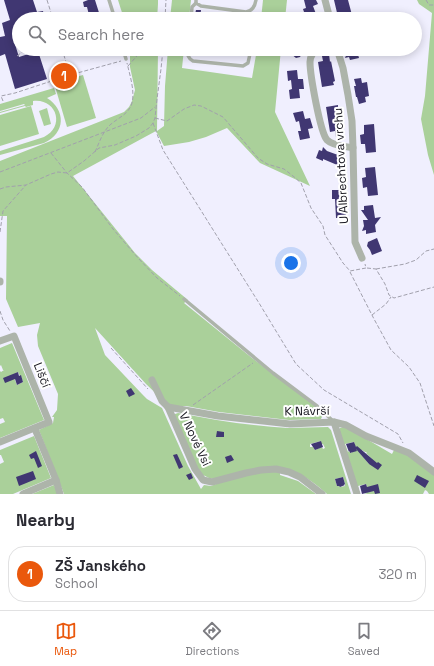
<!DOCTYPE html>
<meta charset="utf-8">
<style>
body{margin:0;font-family:"Space Grotesk",sans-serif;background:#f7f7f7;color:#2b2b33}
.you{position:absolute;left:291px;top:263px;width:14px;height:14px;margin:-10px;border:3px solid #fff;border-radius:50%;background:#1a73e8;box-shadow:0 0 0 6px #1a73e833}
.badge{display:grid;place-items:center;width:26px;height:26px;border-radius:50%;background:#ea580c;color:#fff;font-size:13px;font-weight:700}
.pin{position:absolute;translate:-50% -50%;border:2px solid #fff;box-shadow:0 1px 4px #0006}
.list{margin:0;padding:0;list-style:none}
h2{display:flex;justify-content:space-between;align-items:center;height:52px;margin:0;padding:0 16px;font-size:17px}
h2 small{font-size:13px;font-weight:400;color:#7c7c81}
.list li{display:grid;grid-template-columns:26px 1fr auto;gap:12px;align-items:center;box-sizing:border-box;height:56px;margin:0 8px 8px;padding:0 8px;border:1px solid #e1e1e2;border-radius:16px}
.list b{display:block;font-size:15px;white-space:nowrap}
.list p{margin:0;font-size:13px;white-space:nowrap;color:#7c7c81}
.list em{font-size:13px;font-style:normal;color:#7c7c81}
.icon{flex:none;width:22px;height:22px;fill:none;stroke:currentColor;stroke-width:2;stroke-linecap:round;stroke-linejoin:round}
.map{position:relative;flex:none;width:434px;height:494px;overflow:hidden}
.search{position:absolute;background:#fff;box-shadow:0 2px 10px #0003;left:12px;right:12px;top:12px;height:44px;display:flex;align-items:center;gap:10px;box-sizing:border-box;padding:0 14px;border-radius:22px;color:#7c7c81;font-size:15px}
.sheet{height:116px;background:#fff}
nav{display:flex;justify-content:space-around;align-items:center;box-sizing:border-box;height:56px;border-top:1px solid #e1e1e2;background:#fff;font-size:11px;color:#7c7c81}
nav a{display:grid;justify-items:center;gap:2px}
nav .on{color:#ea580c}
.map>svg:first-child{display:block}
.green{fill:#aad09a;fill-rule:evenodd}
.building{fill:#403772}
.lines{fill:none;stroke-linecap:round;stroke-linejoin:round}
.path{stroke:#a1a0ac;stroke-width:1;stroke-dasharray:4 2;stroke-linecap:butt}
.service{stroke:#adb4aa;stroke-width:3.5}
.minor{stroke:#adb4aa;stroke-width:7}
.labels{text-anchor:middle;stroke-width:4;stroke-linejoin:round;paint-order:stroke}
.street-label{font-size:12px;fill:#14131c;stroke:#fff}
</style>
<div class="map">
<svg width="434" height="494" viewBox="0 0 434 494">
<rect width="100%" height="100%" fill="#f0effe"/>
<g class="green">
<polygon points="118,0 158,0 158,4 157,19 124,19"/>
<polygon points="172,0 191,0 189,19 170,19"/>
<polygon points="263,0 287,0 285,19 261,19"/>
<polygon points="417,0 434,0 434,175 428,155 421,119 425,96 432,13 419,4"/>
<polygon points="130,49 158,49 157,131 164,126 165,86 168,49 184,49 182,68 252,78 257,49 281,49 275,112 310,186 260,163 227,128 206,137 189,142 164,146 156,131 73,176 135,253 152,270 188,300 184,303 252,358 324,412 321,419 289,420 219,412 186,406 169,406 146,384 95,328 105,355 142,394 147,399 162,408 188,466 201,489 204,485 211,486 246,473 280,471 280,475 298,481 316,494 64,494 39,430 53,423 54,417 52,417 57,410 58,394 38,346 37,335 40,323 18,327 6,299 7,216 0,216 0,161 124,112 129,107 132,101 135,90 130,67"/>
<polygon points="83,75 96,118 67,127 54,83"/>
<path d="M54,88L56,94L47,98C66,110 66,133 44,143L0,155V151L44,137C66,126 56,98 33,101V105L26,107L25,106L0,113V112L25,105L24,104L0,111V104Z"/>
<polygon points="31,106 39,134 0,146 0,115"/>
<polygon points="47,108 51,124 44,126 39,111"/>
<path d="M12,343L44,420L0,438V424L5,422L3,418L0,419V371L1,372L4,370H3L1,365L0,366V348ZM18,372L20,376H21L23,382L17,385L13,375Z"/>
<path d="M178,413C214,420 251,426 288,428C301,428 315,427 328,427L331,430L351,494H327C315,483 303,474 288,470L214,479L209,478L201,474L195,464L174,416L175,414ZM321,441V444H323L325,448L323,449L322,447L315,450L313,447H310V444ZM343,477L345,484V486L340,487L339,486H337L335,479Z"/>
<path d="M343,427H346L392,454L395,448L412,457L434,475V494H429L427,491L425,490L423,494H364L367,493V492L368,491L366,484L358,486L360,494H362H357L339,430L340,428ZM354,442L356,449L351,453L350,451L348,452L345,444ZM362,450L365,452H367L366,453L372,459L369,464L360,453Z"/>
<polygon points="34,436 51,478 13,494 0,494 0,464 4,462 1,455 0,455 0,450"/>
<polygon points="54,485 58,494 32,494"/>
</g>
<g class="building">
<polygon points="4,0 33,0 37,12 43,11 45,19 19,19 19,36 13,38 19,57 38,51 47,79 15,89 5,54 0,56 0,37 5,36 2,23 10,20"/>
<polygon points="88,0 95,0 101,19 90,19 87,7 84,7 83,2"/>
<polygon points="304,0 316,0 318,4 313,6 316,14 306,18 303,9 306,8"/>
<polygon points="334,0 348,0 352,15 347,16 348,19 340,19 340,16 338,17"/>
<polygon points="196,10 201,10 200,19 194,19"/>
<polygon points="285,49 305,49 300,57 296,58"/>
<polygon points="346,49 354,49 354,52 357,51 359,58 350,60 349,57 345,58 347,53"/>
<polygon points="329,54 330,62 331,61 335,81 333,82 334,85 322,87 318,62 323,61 322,56"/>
<polygon points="297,70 298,79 303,79 304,89 299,89 300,98 290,99 289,90 292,89 291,80 288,81 287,71"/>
<polygon points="361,78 362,83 367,82 369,96 365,97 366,102 359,104 357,97 356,97 354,86 356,86 354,79"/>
<polygon points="338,105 338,108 340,108 341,117 343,128 341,129 343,136 336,137 335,131 330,132 326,107"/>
<polygon points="303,111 305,119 310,118 313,128 308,129 310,138 300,140 298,131 301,131 299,121 296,122 293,113"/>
<polygon points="374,124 376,152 366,153 365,144 361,144 360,135 364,134 364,125"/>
<polygon points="323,147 327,151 338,155 343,154 341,157 345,158 342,167 323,159 323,161 316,158 319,150 322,151"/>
<polygon points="375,167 378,195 368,196 367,187 363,188 362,178 366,177 365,168"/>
<polygon points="332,190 342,190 343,199 345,199 346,218 336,218 335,199 332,199"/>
<polygon points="373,205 375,218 381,217 375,225 376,232 366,234 366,230 362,231 364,226 363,220 368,220 361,210 364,210 364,206"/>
<polygon points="377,238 382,251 372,255 370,250 367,246 368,242"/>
<polygon points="18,372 19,376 21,375 23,382 17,385 15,379 5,383 3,378"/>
<polygon points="131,388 135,394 129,397 126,391"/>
<polygon points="217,431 224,432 224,437 216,437"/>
<polygon points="321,441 323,447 315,450 311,444"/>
<polygon points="354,442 356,447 357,446 377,463 378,462 382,465 378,470 369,464 356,449 357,451 350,453 350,451 349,452 346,444"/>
<polygon points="36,451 42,466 38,468 34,458 31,459 29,455"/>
<polygon points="177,454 183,467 179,469 173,455"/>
<polygon points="231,455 234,460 227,463 225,457"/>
<polygon points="33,471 36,479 19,486 16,477"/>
<polygon points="191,473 193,478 189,480 186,475"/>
<polygon points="417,475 429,481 425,488 414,481"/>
<polygon points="343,477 345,484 344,484 345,485 340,487 339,486 337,486 335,479"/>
<polygon points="366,484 367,487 378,484 380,493 375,494 374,491 362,494 360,486"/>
</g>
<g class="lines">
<g class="path">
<polyline points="47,0 53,19"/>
<polyline points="426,0 429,5 434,5"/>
<polyline points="165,19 166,0"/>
<polyline points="62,49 70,75 121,61"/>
<polyline points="17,56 26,49"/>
<polyline points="128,66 143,49"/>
<polyline points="3,101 1,96 15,93 70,75"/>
<polyline points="155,118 167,121 184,109 194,105 201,106 223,117 258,158 267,164 284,169 293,176 301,183 311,208 323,226 325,235 343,263 350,271 366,268 365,264"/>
<polyline points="153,123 163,150 259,303 296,364 324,390 398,434 403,443"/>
<path d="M95,152C99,143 102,134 108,127C115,119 129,115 132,103C135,91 130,76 127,63"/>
<polyline points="51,153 67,173 82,187 113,229 138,258 157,278 180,296"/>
<polyline points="0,172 141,118 155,107"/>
<polyline points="0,189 6,187 26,185 51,174 58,172 67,173 84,161 99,148 115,145 136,136 149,128 153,123 155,118 157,99 161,69 163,49"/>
<polyline points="0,232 3,211 26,185"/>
<polyline points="367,268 376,269 385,284 389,295 394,298 434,287"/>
<polyline points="376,269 405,264 416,260 426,251 434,249"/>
<polyline points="350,272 374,319 391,350 409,367 420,383 434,426"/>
<polyline points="0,311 3,320 10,331"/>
<polyline points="372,315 386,304 391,297"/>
<polyline points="111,348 148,389"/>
<polyline points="193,405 253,363"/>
</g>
<g class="service">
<polyline points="109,0 115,19"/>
<path d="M196,0V3L201,6L246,12C253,11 255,6 256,0"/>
<polyline points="191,19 192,7 196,3"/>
<polyline points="123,49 126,59"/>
<path d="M188,49C187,55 188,58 193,61L243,66L248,63L251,49"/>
<polyline points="184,299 273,373 317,406 333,421"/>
</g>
<g class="minor">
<polyline points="325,0 330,19"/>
<path d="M318,49C313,52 310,56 310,62C310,74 320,132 327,140C333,146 345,146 353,148"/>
<polyline points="337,49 343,68 348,95 352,121 353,148 355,242 362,258"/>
<polyline points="0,281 0,282"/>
<polyline points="0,341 14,336 49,422 0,442"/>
<polyline points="152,380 162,401 168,407 195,469 203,480 212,482 246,473 261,470 276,469 289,472 300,477 322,494"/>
<polyline points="168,407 218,416 290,424 334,422 346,425 366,436 409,453 434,472"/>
<polyline points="334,422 357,494"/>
<polyline points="35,429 56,480 60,494"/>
<polyline points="23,494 56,480"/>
</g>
</g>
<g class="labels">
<g class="street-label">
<text transform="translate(341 166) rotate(-93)" y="4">U Albrechtova vrchu</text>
<text transform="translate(42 375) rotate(68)" y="4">Liščí</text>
<text transform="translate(307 411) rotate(-1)" y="4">K Návrší</text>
<text transform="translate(195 439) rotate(65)" y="4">V Nové Vsi</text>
</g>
</g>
</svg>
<div class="you"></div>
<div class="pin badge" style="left:64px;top:76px">1</div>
<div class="search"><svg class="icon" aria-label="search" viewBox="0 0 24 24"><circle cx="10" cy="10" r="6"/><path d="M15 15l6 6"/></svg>Search here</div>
</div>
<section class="sheet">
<h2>Nearby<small></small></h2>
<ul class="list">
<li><span class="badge">1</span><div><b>ZŠ Janského</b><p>School</p></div><em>320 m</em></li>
</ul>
</section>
<nav>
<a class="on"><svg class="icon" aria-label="map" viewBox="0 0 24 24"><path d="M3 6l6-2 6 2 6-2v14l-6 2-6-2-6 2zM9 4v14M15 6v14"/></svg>Map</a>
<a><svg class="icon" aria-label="directions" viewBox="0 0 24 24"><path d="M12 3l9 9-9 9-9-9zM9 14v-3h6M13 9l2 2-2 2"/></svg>Directions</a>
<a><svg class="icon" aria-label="saved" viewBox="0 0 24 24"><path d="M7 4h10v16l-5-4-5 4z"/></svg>Saved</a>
</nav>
